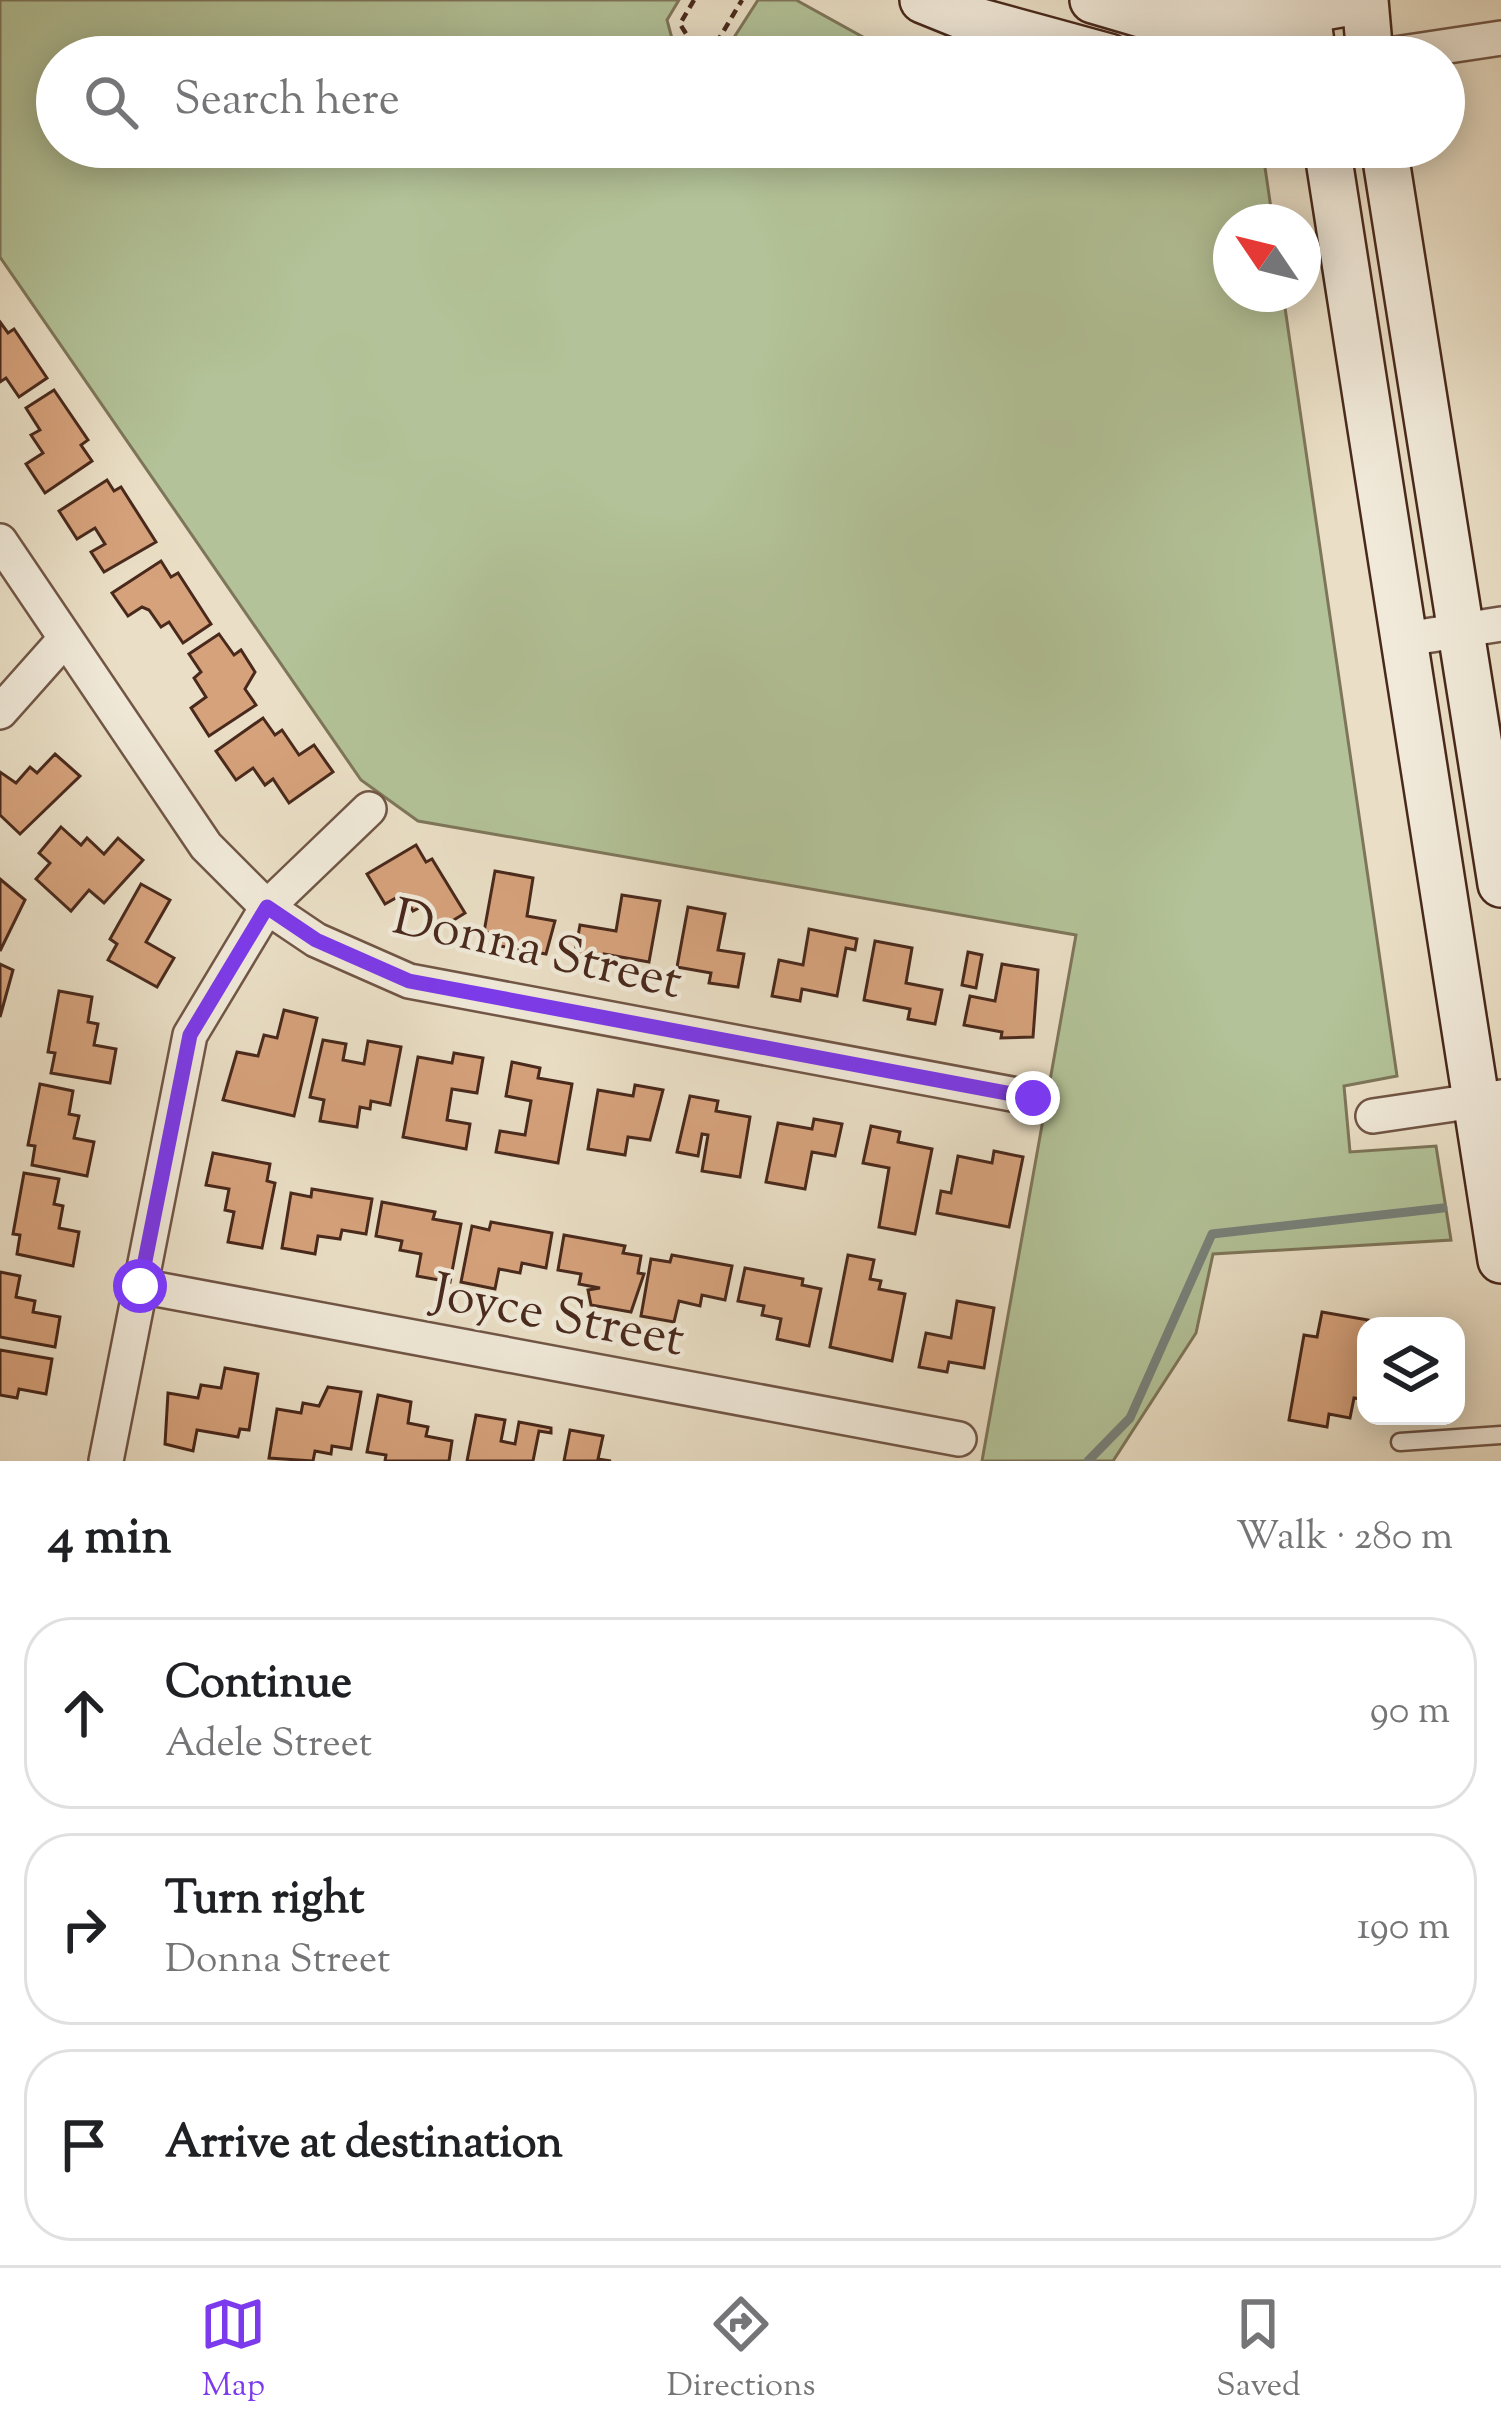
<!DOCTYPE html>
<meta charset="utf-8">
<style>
body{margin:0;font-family:"Sorts Mill Goudy",serif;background:#f2f2f2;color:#202124}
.controls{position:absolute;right:36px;bottom:36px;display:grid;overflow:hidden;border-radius:24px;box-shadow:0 6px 30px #0003}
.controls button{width:108px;height:108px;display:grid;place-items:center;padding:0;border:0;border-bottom:3px solid #e0e0e0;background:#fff;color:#202124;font:60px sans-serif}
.compass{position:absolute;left:1213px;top:204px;width:108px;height:108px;border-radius:50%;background:#fff;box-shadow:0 6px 30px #0003;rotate:305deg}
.stop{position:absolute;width:36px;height:36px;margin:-27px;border:9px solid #7c3aed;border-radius:50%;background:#fff}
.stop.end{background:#7c3aed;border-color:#fff;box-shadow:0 3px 12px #0008}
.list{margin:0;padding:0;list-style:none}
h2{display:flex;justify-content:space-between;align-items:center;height:156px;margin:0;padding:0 48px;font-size:51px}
h2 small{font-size:39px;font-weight:400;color:#757577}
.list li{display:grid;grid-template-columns:78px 1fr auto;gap:36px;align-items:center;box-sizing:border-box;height:192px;margin:0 24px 24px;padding:0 24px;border:3px solid #e0e0e0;border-radius:48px}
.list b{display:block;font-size:45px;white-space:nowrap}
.list p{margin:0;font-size:39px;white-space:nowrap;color:#757577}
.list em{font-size:39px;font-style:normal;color:#757577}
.icon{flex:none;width:66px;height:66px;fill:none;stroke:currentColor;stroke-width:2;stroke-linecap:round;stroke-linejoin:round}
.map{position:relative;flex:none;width:1501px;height:1461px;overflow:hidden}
.search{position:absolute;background:#fff;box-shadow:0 6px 30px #0003;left:36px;right:36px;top:36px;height:132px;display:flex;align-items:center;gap:30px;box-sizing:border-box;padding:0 42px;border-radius:66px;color:#757577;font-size:45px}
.sheet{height:804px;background:#fff}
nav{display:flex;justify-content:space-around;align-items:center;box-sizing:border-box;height:168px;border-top:3px solid #e0e0e0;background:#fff;font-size:33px;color:#757577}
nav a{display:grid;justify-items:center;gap:6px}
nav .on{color:#7c3aed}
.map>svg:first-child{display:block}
.green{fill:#b3c298;stroke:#7e765a;stroke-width:3}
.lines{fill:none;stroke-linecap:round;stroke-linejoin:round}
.stream{stroke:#78817a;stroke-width:9}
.building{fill:#d6a27c;stroke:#49291c;stroke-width:3}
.lane-casing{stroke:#715646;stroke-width:21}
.street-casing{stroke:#715646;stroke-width:38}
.secondary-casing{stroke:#49291c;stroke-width:50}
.path{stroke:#49291c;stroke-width:4.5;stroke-dasharray:9 6;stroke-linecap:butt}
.lane{stroke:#f1eada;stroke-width:16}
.street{stroke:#f1eada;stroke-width:33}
.secondary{stroke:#f1eada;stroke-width:45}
.route{stroke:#7c3aed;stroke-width:15}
.labels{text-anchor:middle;stroke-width:9;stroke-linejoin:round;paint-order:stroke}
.street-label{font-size:51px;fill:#49291c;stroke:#f1eada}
</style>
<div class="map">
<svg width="1501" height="1461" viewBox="0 0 1501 1461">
<rect width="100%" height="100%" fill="#eadfc6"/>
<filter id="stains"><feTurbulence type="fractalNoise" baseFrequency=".00167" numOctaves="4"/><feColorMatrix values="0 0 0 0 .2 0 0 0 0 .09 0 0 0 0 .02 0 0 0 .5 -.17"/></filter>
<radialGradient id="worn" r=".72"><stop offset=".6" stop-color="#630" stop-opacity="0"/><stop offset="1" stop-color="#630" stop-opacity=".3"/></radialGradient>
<g class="green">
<polygon points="0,0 679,0 667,20 674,46 691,57 57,57 57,147 1262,147 1273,222 1231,222 1231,294 1283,294 1397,1076 1344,1086 1350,1152 1436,1146 1451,1240 1213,1254 1196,1333 1113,1461 982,1461 1076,935 418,821 361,780 0,257"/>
<polygon points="758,0 796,0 899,57 709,57 724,53"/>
</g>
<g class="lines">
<polyline class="stream" points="1088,1461 1130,1418 1212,1234 1443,1208"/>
</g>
<g class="building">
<polygon points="0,322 8,333 14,329 47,378 19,397 6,378 0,382"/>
<polygon points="54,390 88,440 81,445 92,461 45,493 26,464 43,453 31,435 40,430 26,408"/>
<polygon points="107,480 114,491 121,487 156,542 104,572 91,552 105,544 95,528 77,539 59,511"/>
<polygon points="161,561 171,577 178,573 211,624 183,643 169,622 161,627 149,610 142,607 128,616 112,593"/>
<polygon points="219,634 234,655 241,650 255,672 245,689 256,705 209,736 191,708 206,697 194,678 201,672 189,654"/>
<polygon points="263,718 275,735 282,730 299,755 314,745 333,772 289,803 273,779 265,785 253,768 236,780 216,751"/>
<polygon points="55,754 80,776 20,834 0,815 0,772 16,783 30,767 37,773"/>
<polygon points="61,827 81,845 87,838 104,854 118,838 143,860 104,903 89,890 71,911 36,879 50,863 39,853"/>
<polygon points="416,845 426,862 432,859 465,913 436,931 421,907 413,911 403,894 385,904 367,874"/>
<polygon points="495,871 533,878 527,916 555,921 546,954 500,946 502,935 484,932"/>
<polygon points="0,879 25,900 0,951"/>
<polygon points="141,884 170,900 146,942 174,958 157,987 108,960 117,944 110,939"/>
<polygon points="622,895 660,901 649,962 604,954 602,963 574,958 580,925 616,931"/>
<polygon points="688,907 725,914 718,950 744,954 738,987 709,983 711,973 677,967"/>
<polygon points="809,929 857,939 855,950 846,948 837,996 802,989 800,1001 772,996 779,960 803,965"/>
<polygon points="875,941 912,948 906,983 942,990 935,1024 908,1019 910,1009 864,1000"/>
<polygon points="968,952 982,955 976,988 962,985"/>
<polygon points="0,964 13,970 0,1017"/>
<polygon points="1002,964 1038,970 1033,1037 1001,1038 1002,1032 964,1025 970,996 995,1001"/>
<polygon points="59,991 92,997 88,1022 98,1024 94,1045 116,1049 110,1083 51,1073 55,1053 48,1052"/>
<polygon points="284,1010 317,1018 294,1116 223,1100 237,1052 258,1056 264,1035 277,1038"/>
<polygon points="323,1040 346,1044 343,1060 364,1064 368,1041 401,1047 390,1105 371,1101 370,1109 360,1107 357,1127 320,1121 324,1100 310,1097"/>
<polygon points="454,1053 483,1058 477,1093 452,1089 447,1120 470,1124 466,1149 403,1137 418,1057 452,1063"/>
<polygon points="512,1062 540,1068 538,1078 572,1084 558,1163 496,1152 500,1131 525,1135 531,1101 506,1096"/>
<polygon points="40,1084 73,1091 69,1114 79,1116 74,1138 94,1142 87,1176 32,1165 35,1146 28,1145"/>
<polygon points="635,1085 663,1090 650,1140 628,1137 625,1155 588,1149 598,1090 633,1096"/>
<polygon points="690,1096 718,1101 716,1111 750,1117 740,1177 702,1171 708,1135 702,1134 698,1156 677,1152"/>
<polygon points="814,1119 842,1124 835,1156 812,1152 805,1189 766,1182 778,1123 812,1129"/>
<polygon points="871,1126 900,1132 898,1142 932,1149 915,1234 879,1227 889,1168 863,1163"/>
<polygon points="994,1151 1023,1157 1009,1227 937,1213 941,1191 951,1193 958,1156 992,1163"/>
<polygon points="213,1153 270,1164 267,1181 275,1183 262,1248 228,1242 234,1212 225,1210 229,1189 206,1185"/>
<polygon points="24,1173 59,1179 54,1204 63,1206 59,1228 79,1232 73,1266 17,1254 20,1235 13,1234"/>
<polygon points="312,1189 372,1199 366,1234 342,1230 340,1239 318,1236 315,1254 282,1248 291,1193 311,1197"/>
<polygon points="382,1202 435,1212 433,1219 461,1224 450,1282 417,1276 421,1254 400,1250 402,1241 376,1236"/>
<polygon points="491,1222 552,1233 546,1268 522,1263 520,1273 499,1269 495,1289 461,1282 472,1226 489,1230"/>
<polygon points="564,1235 625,1246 623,1253 641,1256 638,1273 644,1274 631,1312 591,1305 588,1290 600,1288 579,1284 581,1274 558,1270"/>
<polygon points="672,1255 732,1266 725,1300 702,1295 700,1306 679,1301 674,1322 641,1316 651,1259 670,1262"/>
<polygon points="848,1255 874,1260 870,1279 881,1281 879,1289 905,1294 892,1361 830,1347"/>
<polygon points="745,1268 803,1279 802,1285 821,1289 809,1346 777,1339 781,1319 762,1315 764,1306 738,1301"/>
<polygon points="0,1272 20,1276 16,1297 35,1301 33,1312 60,1317 55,1347 0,1337"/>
<polygon points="957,1301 994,1308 984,1368 949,1362 947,1372 919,1367 926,1333 951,1338"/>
<polygon points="1322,1312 1368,1320 1361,1360 1366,1361 1366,1400 1354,1398 1350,1418 1329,1414 1327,1427 1289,1420 1304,1335 1317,1337"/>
<polygon points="0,1350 52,1359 46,1394 19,1389 17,1398 0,1395"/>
<polygon points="225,1368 258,1374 249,1430 240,1429 238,1437 197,1430 193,1451 165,1444 168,1393 198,1398 201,1385 221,1388"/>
<polygon points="328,1387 361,1392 351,1449 332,1446 331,1454 315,1451 313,1461 269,1458 277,1409 301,1413 303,1403 319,1406"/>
<polygon points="378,1395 411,1402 408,1423 428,1427 426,1436 452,1441 449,1461 385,1461 386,1455 367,1452"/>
<polygon points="476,1415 505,1420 501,1441 515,1444 519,1422 551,1428 551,1433 539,1431 533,1461 467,1461"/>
<polygon points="570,1430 603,1436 598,1459 611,1461 564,1461"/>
</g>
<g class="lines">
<defs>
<polyline id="lane" points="1400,1442 1501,1435"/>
<g id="street">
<polyline points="1375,57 1501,38"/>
<polyline points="0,541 206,846 267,907 316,940 409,981 1033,1098"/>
<polyline points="1406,639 1501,624"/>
<polyline points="0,712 65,639"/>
<polyline points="1373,1116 1501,1097"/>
<polyline points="140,1286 959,1439"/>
<polyline points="106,1461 190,1035 267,907 369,809"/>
</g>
<g id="secondary">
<polyline points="923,0 970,19 1109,57"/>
<polyline points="1093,0 1144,15 1239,22 1363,0"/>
<polyline points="1305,0 1313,57"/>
<polyline points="1365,0 1370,57"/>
<polyline points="1327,147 1501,1260"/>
<polyline points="1384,147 1501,884"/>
</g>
</defs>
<use href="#lane" class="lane-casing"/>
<use href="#street" class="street-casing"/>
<use href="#secondary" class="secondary-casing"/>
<polyline class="path" points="694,0 680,24 693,45 717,42 742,0"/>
<use href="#lane" class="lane"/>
<use href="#street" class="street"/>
<use href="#secondary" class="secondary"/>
</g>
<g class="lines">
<polyline class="route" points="140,1286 190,1035 267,907 316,940 409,981 1033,1098"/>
</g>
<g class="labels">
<g class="street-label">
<text transform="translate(538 947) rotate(13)" y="18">Donna Street</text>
<text transform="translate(559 1313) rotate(11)" y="18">Joyce Street</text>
</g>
</g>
<rect width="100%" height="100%" filter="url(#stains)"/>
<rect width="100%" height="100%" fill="url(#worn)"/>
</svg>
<div class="controls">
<button><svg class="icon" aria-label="layers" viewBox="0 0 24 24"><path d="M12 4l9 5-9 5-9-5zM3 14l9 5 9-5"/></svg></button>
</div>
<svg class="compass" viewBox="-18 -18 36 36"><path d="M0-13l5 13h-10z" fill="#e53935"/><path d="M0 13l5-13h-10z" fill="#757577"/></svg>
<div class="stop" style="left:140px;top:1286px"></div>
<div class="stop end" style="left:1033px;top:1098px"></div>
<div class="search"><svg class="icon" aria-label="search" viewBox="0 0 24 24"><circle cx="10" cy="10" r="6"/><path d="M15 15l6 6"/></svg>Search here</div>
</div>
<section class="sheet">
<h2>4 min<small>Walk · 280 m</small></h2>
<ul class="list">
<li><svg class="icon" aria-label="ahead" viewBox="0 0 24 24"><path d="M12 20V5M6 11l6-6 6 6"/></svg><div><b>Continue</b><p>Adele Street</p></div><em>90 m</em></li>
<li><svg class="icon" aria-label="right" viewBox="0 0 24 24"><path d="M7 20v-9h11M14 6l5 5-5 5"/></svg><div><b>Turn right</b><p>Donna Street</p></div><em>190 m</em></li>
<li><svg class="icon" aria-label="arrive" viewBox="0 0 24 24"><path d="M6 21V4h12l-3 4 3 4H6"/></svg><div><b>Arrive at destination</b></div></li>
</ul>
</section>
<nav>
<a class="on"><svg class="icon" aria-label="map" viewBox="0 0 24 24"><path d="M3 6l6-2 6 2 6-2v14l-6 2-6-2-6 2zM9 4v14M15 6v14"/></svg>Map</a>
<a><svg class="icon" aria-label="directions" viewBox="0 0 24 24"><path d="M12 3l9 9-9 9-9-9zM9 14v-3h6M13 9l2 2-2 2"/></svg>Directions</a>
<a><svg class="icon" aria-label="saved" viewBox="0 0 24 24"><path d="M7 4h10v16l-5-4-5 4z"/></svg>Saved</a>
</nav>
